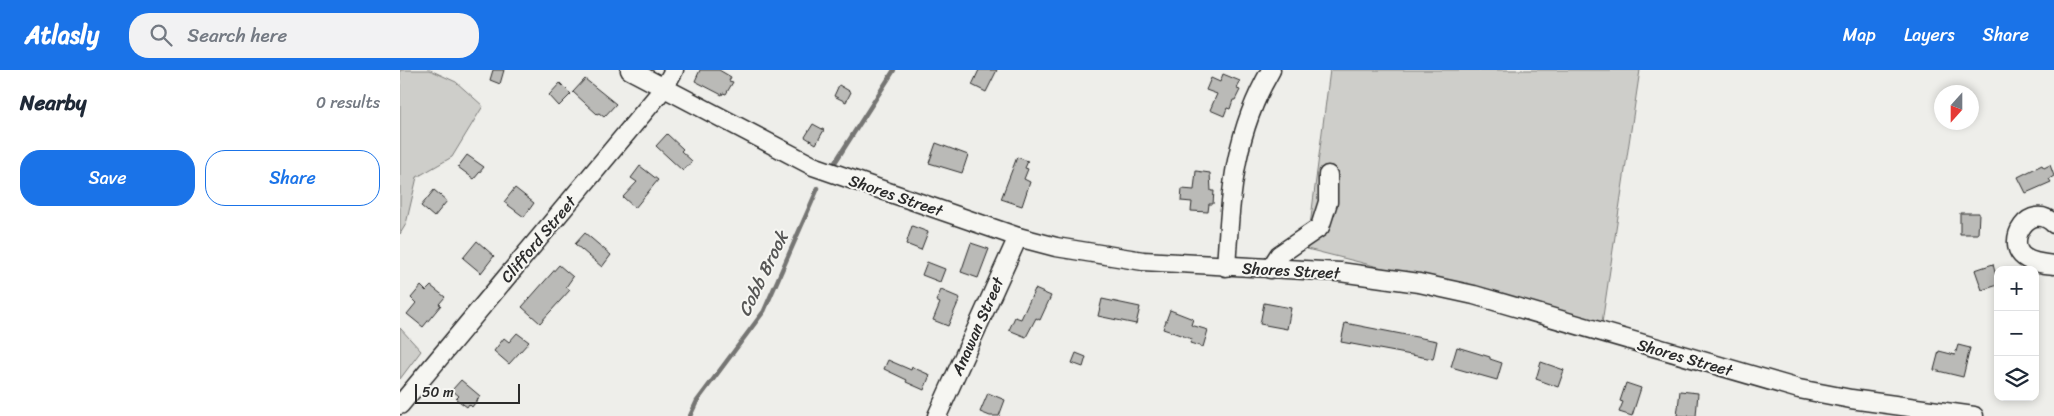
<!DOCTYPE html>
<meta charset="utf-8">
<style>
body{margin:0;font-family:Sriracha,sans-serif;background:#f2f2f3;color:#1f2937}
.controls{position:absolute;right:15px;bottom:15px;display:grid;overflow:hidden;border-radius:10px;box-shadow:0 2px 8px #0003}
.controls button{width:45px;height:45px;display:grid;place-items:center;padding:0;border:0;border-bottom:1px solid #e0e1e3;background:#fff;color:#1f2937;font:25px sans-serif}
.compass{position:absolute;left:1534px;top:15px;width:45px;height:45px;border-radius:50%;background:#fff;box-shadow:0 2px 8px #0003;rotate:201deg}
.scale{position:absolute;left:15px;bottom:12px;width:105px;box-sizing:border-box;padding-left:5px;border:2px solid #2b2b2b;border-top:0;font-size:14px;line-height:18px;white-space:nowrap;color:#2b2b2b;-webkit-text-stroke:4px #f6f6f2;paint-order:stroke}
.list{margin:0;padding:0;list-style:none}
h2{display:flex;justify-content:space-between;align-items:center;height:65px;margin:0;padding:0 20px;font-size:21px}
h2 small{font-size:16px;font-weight:400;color:#747a83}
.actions{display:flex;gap:10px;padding:15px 20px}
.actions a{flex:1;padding:11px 0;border:1px solid #1a73e8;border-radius:20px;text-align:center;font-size:18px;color:#1a73e8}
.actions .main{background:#1a73e8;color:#fff}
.icon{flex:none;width:28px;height:28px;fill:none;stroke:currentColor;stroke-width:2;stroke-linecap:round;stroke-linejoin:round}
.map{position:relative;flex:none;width:1654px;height:346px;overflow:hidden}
header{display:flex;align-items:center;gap:30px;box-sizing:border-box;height:70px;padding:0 25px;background:#1a73e8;color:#fff}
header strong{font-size:24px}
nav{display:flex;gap:28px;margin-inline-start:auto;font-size:18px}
.search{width:350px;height:45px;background:#f2f2f3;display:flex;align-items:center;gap:12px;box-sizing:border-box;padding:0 18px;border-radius:20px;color:#747a83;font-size:19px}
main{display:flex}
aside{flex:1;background:#fff}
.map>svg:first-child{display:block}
.green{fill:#cececa;stroke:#7c7c7a}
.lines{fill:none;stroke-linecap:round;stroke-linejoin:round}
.stream{stroke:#757573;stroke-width:4.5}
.building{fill:#babab7;stroke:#2b2b2b}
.minor-casing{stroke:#2b2b2b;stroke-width:21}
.minor{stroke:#f6f6f2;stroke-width:18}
.labels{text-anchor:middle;stroke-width:4;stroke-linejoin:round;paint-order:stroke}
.street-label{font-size:16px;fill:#2b2b2b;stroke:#f6f6f2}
.water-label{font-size:18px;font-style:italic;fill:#565655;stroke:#f6f6f2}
</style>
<header>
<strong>Atlasly</strong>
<div class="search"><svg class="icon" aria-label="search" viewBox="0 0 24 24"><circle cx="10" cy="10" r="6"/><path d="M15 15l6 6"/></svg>Search here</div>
<nav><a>Map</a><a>Layers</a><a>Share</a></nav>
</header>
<main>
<aside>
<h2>Nearby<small>0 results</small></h2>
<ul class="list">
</ul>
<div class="actions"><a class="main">Save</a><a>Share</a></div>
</aside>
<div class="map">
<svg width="1654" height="346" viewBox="0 0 1654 346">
<rect width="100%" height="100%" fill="#eeeeea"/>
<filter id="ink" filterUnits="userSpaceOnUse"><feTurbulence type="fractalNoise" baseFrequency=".02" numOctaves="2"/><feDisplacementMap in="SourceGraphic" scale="10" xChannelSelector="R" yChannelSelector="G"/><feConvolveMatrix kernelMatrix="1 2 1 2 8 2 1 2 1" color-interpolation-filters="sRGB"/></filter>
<g filter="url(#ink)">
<g class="green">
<polygon points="0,0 30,0 56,12 83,36 52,87 17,107 6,154 0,164"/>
<polygon points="930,0 1240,0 1202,253 907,179"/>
<polygon points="0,258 21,281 0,309"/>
</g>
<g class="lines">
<g class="stream">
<polyline points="434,94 494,0"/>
<polyline points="290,346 297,331 364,241 418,118"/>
</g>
</g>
<g class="building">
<polygon points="93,0 104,0 100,14 90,10"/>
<polygon points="300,0 319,0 331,7 329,11 333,12 326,24 323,23 322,25 295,11"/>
<polygon points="579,0 597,0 586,22 572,15"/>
<polygon points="823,4 840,11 837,19 840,20 835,30 833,30 830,39 827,38 824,46 810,40 817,24 806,20 811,8 820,12"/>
<polygon points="185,9 216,34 204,47 199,43 197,44 173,22"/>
<polygon points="160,13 171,24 159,36 149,25"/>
<polygon points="439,15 451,22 446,32 434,26"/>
<polygon points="413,54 424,60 416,74 405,67"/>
<polygon points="267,64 283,79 281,81 292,91 283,101 256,76"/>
<polygon points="536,73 568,85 562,103 529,93"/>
<polygon points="67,85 84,97 74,109 58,97"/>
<polygon points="617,87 628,91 625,98 628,99 624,109 630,112 622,136 601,129"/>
<polygon points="1642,95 1644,98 1650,95 1654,106 1649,109 1651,112 1626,123 1618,107"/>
<polygon points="240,96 258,110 235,138 223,127 237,112 231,108"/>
<polygon points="796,101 810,103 811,121 814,121 813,134 809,134 808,142 791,141 792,132 781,131 782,119 794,120"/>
<polygon points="115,118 134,133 124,147 104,132"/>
<polygon points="34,120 47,131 34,147 21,136"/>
<polygon points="1560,143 1579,143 1578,164 1560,164"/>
<polygon points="512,156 528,162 521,180 506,174"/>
<polygon points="185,163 211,185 202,197 175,174"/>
<polygon points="77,171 94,186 81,203 63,188"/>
<polygon points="571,173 589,179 578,208 561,202"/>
<polygon points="527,192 545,199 540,212 522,205"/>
<polygon points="1593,194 1598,215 1582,220 1575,200"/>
<polygon points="159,195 173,207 166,217 170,220 140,253 122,237"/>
<polygon points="21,216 26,221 31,216 45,227 39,234 41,235 23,257 7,244 16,233 11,228"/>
<polygon points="635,219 651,226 640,250 636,248 626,267 609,260 615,247 621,249"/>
<polygon points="541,220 560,228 548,256 533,250 540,233 536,231"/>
<polygon points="702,229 740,237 736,254 698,246"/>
<polygon points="864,233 891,238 887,259 860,254"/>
<polygon points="770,240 793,249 791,255 808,260 803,277 790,273 792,269 763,259"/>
<polygon points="945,253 1037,271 1033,289 941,272"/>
<polygon points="117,263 129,272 109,294 94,281 104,268 109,272"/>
<polygon points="1558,275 1570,278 1563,307 1534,300 1539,281 1555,285"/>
<polygon points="1057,277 1090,287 1090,289 1102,293 1097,310 1051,297"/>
<polygon points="676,283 686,287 683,297 672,293"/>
<polygon points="488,290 511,300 512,297 530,305 524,320 506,312 507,310 484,299"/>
<polygon points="1141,292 1164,300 1158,317 1136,309"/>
<polygon points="61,310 80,326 72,337 69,334 67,337 56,329 59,326 52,320"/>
<polygon points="1226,313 1241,318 1232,346 1219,342 1223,332 1220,331"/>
<polygon points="1280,321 1298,323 1296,346 1277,346"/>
<polygon points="588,323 605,330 599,346 590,346 580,342"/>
</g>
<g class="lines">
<defs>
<g id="minor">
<polyline points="230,0 413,96 618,167 656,177 743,191 940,202 1019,213 1074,225 1399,319 1451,329 1574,346"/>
<path d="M1654,154C1630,130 1604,172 1624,187C1632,193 1644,194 1654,195"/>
<path d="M826,197C831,124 833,65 871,0"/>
<polyline points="870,199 879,185 920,157 928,132 928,105"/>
<polyline points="0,335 264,18 274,0"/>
<polyline points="537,346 618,167"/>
</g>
</defs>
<use href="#minor" class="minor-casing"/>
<use href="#minor" class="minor"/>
</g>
</g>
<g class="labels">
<g class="street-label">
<text transform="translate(496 125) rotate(19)" y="6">Shores Street</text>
<text transform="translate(138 169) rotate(-50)" y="6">Clifford Street</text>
<text transform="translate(891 200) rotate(3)" y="6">Shores Street</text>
<text transform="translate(577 256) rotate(-66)" y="6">Anawan Street</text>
<text transform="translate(1285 287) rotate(16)" y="6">Shores Street</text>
</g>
<g class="water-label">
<text transform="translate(363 204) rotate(-64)" y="6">Cobb Brook</text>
</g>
</g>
</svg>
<div class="controls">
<button>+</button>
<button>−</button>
<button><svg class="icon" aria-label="layers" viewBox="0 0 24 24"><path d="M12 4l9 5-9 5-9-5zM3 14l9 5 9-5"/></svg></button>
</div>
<svg class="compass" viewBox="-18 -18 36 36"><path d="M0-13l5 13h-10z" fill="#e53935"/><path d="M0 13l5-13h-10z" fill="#747a83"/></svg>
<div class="scale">50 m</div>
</div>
</main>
